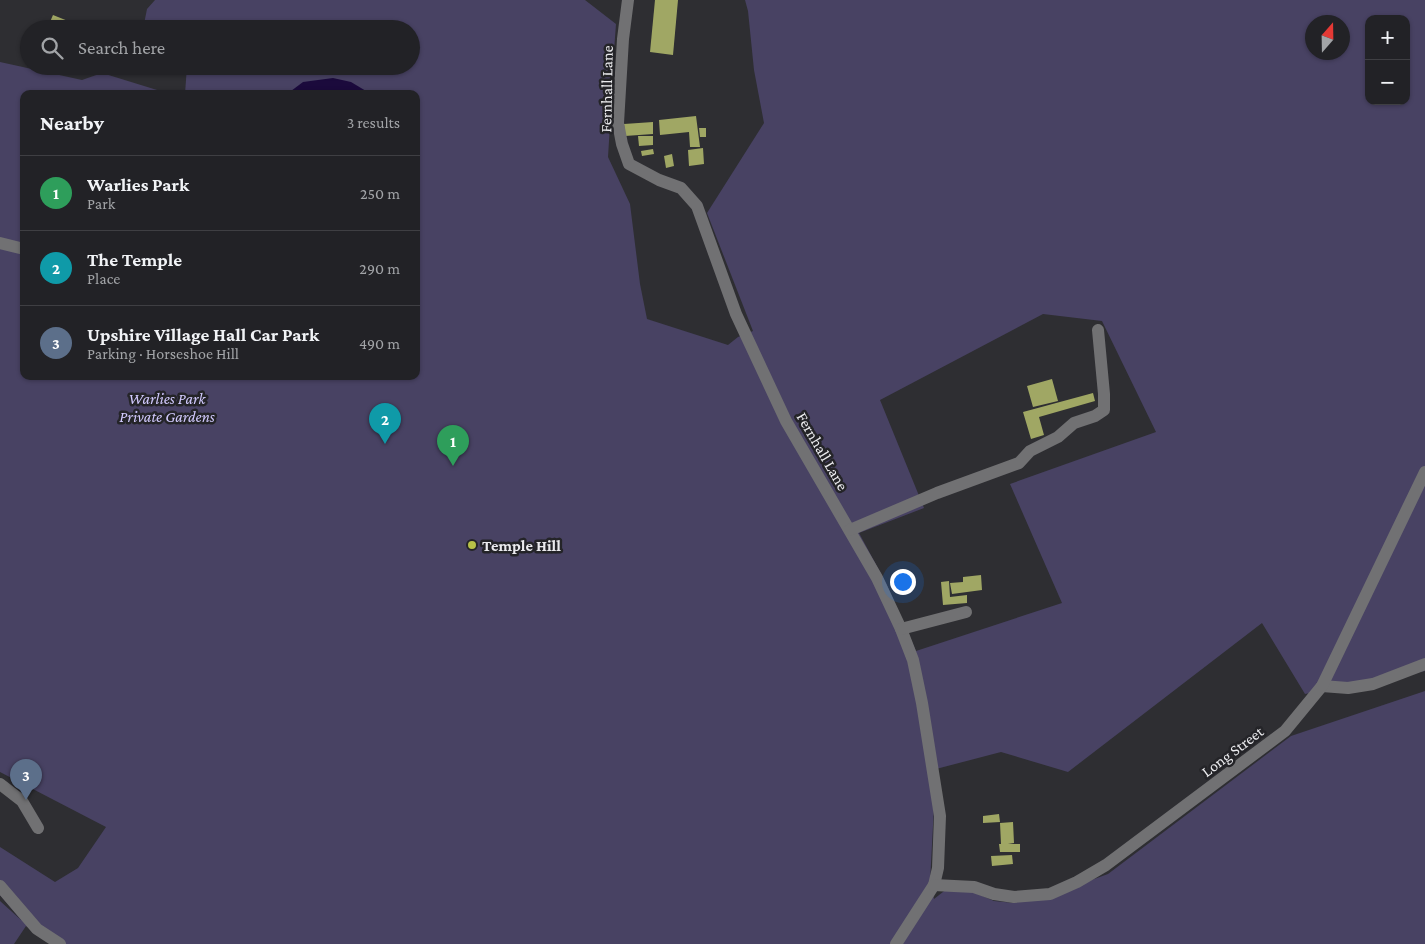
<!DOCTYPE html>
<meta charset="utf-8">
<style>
body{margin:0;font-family:"Crimson Pro",serif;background:#2a2a2e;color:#f1f3f6}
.controls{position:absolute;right:15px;top:15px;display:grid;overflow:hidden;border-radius:10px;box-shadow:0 1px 4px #0004}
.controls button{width:45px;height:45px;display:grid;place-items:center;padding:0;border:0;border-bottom:1px solid #3f3f43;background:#222226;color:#f1f3f6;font:25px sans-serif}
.compass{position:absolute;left:1305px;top:15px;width:45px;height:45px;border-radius:50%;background:#222226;box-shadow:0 1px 4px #0004;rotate:20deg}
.you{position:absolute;left:902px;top:581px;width:18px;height:18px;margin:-12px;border:4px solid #fff;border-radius:50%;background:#1a73e8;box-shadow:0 0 0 8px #1a73e833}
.badge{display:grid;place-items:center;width:32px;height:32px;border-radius:50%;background:#b7c148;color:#fff;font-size:16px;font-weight:700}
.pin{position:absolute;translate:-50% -41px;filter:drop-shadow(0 1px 2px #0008)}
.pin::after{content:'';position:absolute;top:26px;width:18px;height:15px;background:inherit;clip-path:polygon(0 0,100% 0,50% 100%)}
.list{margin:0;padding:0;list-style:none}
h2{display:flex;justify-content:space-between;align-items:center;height:65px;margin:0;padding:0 20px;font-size:21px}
h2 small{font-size:16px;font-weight:400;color:#a2a4a7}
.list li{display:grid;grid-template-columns:32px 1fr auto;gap:15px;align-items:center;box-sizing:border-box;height:75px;padding:0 20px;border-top:1px solid #3f3f43}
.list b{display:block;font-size:19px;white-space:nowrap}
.list p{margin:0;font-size:16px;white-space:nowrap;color:#a2a4a7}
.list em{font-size:16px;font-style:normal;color:#a2a4a7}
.icon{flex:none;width:28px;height:28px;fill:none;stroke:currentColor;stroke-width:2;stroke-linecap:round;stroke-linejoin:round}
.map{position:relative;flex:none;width:1425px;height:944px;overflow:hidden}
.search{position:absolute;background:#222226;box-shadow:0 1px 4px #0004;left:20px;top:20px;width:400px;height:55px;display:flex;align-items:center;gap:12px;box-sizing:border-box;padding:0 18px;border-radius:28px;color:#a2a4a7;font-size:19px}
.panel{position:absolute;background:#222226;box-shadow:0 1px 4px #0004;left:20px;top:90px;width:400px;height:290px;border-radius:10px}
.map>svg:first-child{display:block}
.green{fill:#484263;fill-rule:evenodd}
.water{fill:#1b0a3c}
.building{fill:#a0a764}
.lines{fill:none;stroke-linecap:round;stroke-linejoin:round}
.minor{stroke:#717173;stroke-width:12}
.poi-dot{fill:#b7c148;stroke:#242428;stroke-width:2}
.labels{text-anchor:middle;stroke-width:5;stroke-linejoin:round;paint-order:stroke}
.street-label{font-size:16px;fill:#ebebee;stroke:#242428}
.park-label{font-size:16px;font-style:italic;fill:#d2cafe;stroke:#242428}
.poi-label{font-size:16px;font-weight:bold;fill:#ebebee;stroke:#242428;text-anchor:start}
</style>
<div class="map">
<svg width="1425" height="944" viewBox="0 0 1425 944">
<rect width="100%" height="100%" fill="#2e2e32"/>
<path class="green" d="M155,0H585L616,24L610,105V125L608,157L630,204L640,284L647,319L728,345L738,337L753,331L707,213L764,123L754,70L748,11L745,0H1425V671L1305,694L1262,623L1068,772L1001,752L936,769L930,882L934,899L948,888L971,891L994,901L1014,903L1086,882L1108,874L1291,736L1425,691V944H52L26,926L14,944H0V901L21,920L0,895V847L55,882L78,868L106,827L0,772V62L82,80L102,73L170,94H24V376H416V94H185L187,66H411V29H143L147,9ZM1369,19H1406V101H1369ZM1312,22H1342V52H1312ZM1043,314L1102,321L1156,432L1010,484L1062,603L916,651L886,583L859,533L924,508L880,400Z"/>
<polygon class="water" points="333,78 351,82 371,94 287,94 303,82"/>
<g class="building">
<polygon points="655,0 678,0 673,55 650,52"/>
<polygon points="53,15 73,23 68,29 47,29"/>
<polygon points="696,116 700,147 690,147 689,132 660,135 659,120"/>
<polygon points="653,122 653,134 625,136 624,124"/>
<polygon points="699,128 706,128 706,137 700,137"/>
<polygon points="638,136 653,136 653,145 639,146"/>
<polygon points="703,148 704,164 689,166 688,150"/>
<polygon points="653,149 654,154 642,156 641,151"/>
<polygon points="672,154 674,166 666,168 664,156"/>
<polygon points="1052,379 1058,401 1033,407 1027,386"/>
<polygon points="1093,393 1095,401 1039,417 1044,435 1031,439 1023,412"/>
<polygon points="981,575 982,590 952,594 950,583 963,582 963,577"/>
<polygon points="949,581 950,597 967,595 967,603 943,605 941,582"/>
<polygon points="999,814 1000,822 983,823 983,816"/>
<polygon points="1013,822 1014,843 1008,844 1020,844 1020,852 1000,852 999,844 1001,844 1000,823"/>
<polygon points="1012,855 1013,864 992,866 991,856"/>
</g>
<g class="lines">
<g class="minor">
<polyline points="628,0 623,39 618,123 622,144 629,164 659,180 681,188 697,206 736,314 786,421 877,578 901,629 913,660 922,703 940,816 938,868 934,885 896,944"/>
<polyline points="0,243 24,249"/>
<polyline points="850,530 937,493 1019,463 1030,451 1058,437 1074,423 1095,416 1104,410 1104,394 1098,330"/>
<polyline points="901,629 966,612"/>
<polyline points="1322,686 1348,688 1373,684 1425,664"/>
<polyline points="0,784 22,801 38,828"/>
<polyline points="934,885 974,887 994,894 1014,897 1050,894 1077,882 1106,865 1285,731 1322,686 1425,472"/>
<polyline points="0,886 37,929 60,944"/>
</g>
</g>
<circle class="poi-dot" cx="472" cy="545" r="5"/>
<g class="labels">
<g class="street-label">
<text transform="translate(606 89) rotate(-89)" y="6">Fernhall Lane</text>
<text transform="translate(823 451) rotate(60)" y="6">Fernhall Lane</text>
<text transform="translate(1232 751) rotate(-37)" y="6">Long Street</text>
</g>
<g class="park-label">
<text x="167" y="404">Warlies Park<tspan x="167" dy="18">Private Gardens</tspan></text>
</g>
<g class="poi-label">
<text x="482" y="551">Temple Hill</text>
</g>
</g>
</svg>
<div class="controls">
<button>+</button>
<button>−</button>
</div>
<svg class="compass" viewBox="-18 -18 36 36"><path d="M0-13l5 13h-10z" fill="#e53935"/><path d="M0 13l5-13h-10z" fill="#a2a4a7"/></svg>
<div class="you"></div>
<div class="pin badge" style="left:453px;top:466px;background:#2e9e5b">1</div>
<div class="pin badge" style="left:385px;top:444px;background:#0f9aa8">2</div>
<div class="pin badge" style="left:26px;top:800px;background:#5c6f8a">3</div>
<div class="search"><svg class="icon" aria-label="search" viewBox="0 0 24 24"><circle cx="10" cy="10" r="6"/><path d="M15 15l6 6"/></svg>Search here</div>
<section class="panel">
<h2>Nearby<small>3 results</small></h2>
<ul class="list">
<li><span class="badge" style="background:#2e9e5b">1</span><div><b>Warlies Park</b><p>Park</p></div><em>250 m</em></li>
<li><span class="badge" style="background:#0f9aa8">2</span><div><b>The Temple</b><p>Place</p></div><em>290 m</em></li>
<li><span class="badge" style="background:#5c6f8a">3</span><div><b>Upshire Village Hall Car Park</b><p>Parking · Horseshoe Hill</p></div><em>490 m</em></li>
</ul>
</section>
</div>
